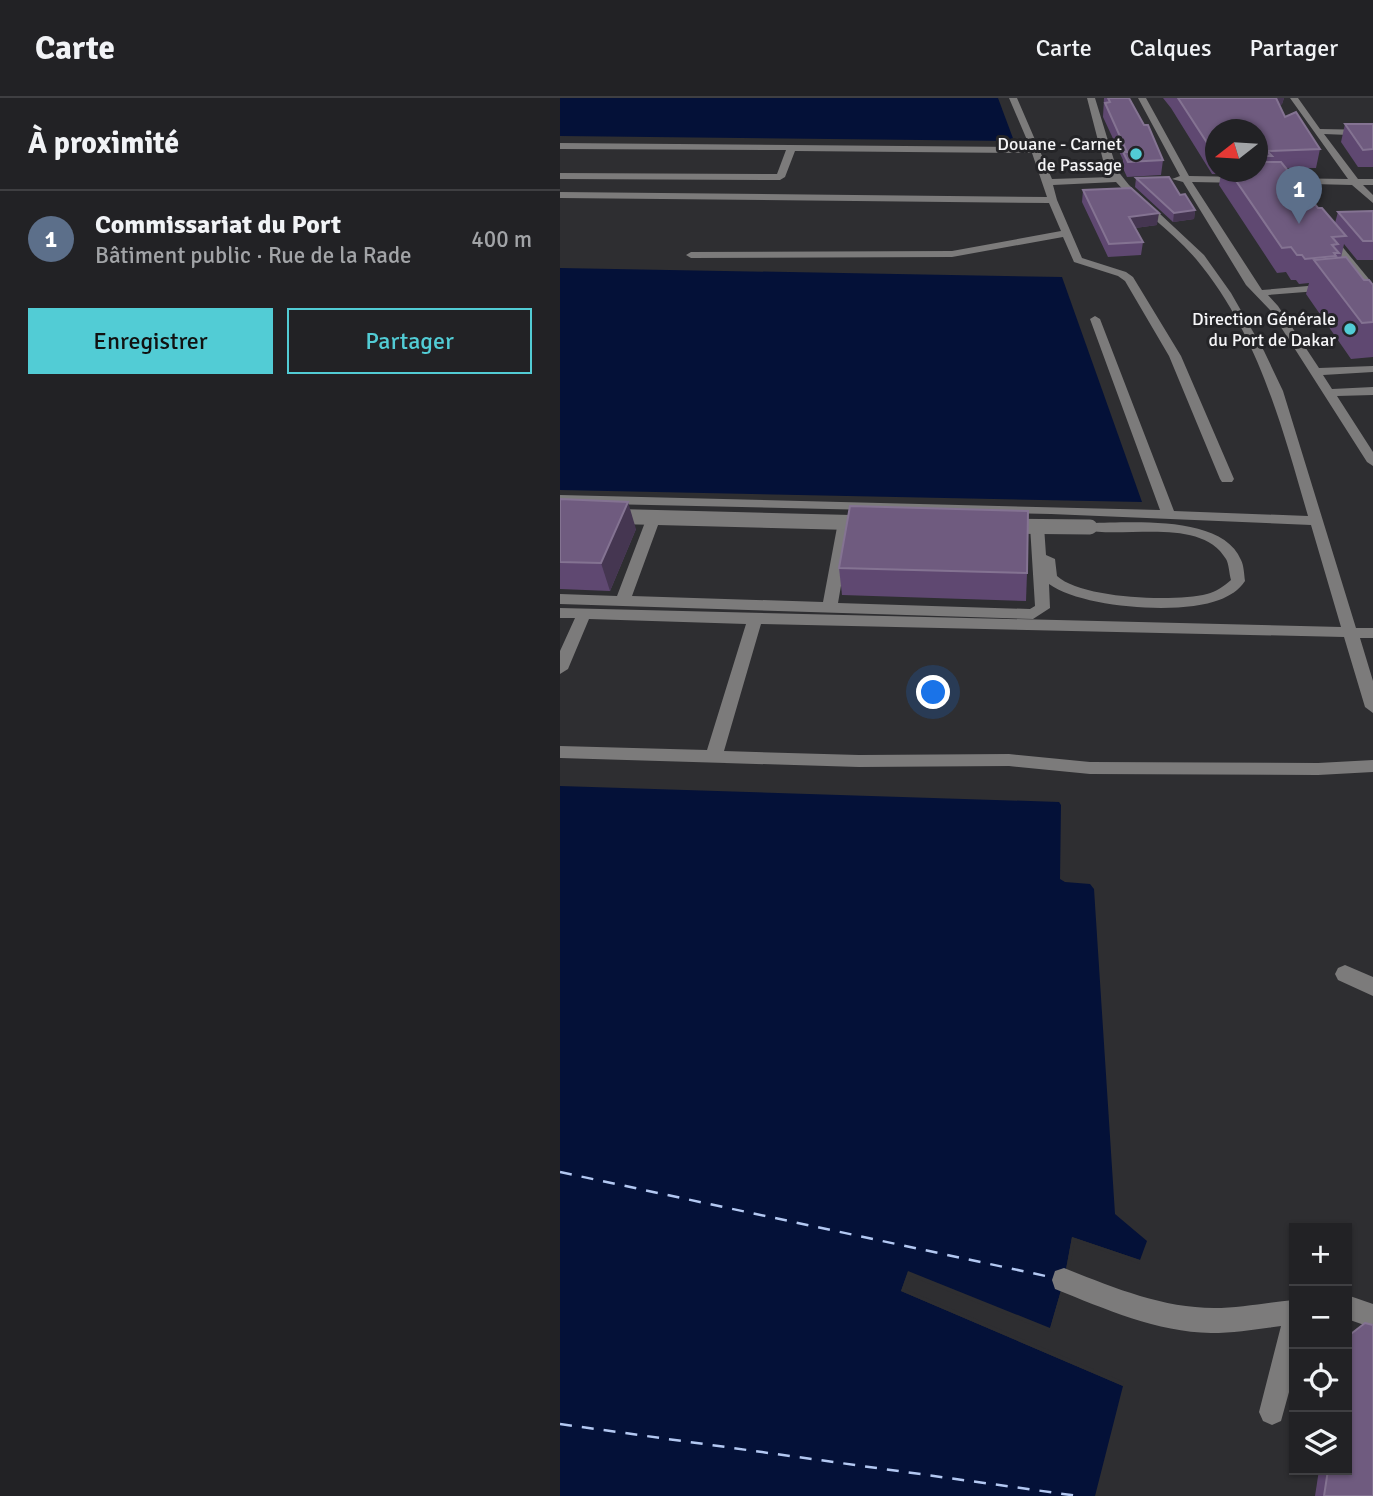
<!DOCTYPE html>
<html lang="fr">
<meta charset="utf-8">
<style>
body{margin:0;font-family:Signika,sans-serif;background:#2a2a2d;color:#f1f3f6}
.controls{position:absolute;right:21px;bottom:21px;display:grid;overflow:hidden;border-radius:0px;box-shadow:0 2px 5px #0004}
.controls button{width:63px;height:63px;display:grid;place-items:center;padding:0;border:0;border-bottom:2px solid #3f3f42;background:#222225;color:#f1f3f6;font:35px sans-serif}
.compass{position:absolute;left:645px;top:21px;width:63px;height:63px;border-radius:50%;background:#222225;box-shadow:0 2px 5px #0004;rotate:253deg}
.you{position:absolute;left:374px;top:595px;width:24px;height:24px;margin:-18px;border:5px solid #fff;border-radius:50%;background:#1a73e8;box-shadow:0 0 0 10px #1a73e833}
.badge{display:grid;place-items:center;width:46px;height:46px;border-radius:50%;background:#52ccd5;color:#fff;font-size:23px;font-weight:700}
.pin{position:absolute;translate:-50% -58px;filter:drop-shadow(0 2px 4px #0008)}
.pin::after{content:'';position:absolute;top:37px;width:24px;height:21px;background:inherit;clip-path:polygon(0 0,100% 0,50% 100%)}
.list{margin:0;padding:0;list-style:none}
h2{display:flex;justify-content:space-between;align-items:center;height:91px;margin:0;padding:0 28px;font-size:30px}
h2 small{font-size:23px;font-weight:400;color:#a2a4a7}
.list li{display:grid;grid-template-columns:46px 1fr auto;gap:21px;align-items:center;box-sizing:border-box;height:98px;padding:0 28px;border-top:2px solid #3f3f42}
.list b{display:block;font-size:26px;white-space:nowrap}
.list p{margin:0;font-size:23px;white-space:nowrap;color:#a2a4a7}
.list em{font-size:23px;font-style:normal;color:#a2a4a7}
.actions{display:flex;gap:14px;padding:21px 28px}
.actions a{flex:1;padding:16px 0;border:2px solid #52ccd5;border-radius:0px;text-align:center;font-size:24px;color:#52ccd5}
.actions .main{background:#52ccd5;color:#111}
.icon{flex:none;width:38px;height:38px;fill:none;stroke:currentColor;stroke-width:2;stroke-linecap:round;stroke-linejoin:round}
.map{position:relative;flex:none;width:813px;height:1398px;overflow:hidden}
header{display:flex;align-items:center;gap:42px;box-sizing:border-box;height:98px;padding:0 35px;background:#222225;border-bottom:2px solid #3f3f42}
header strong{font-size:33px}
nav{display:flex;gap:38px;margin-inline-start:auto;font-size:24px}
main{display:flex}
aside{flex:1;background:#222225}
.map>svg:first-child{display:block}
.water{fill:#041138}
.pier{fill:#2e2e31}
.lines{fill:none;stroke-linecap:round;stroke-linejoin:round}
.ferry{stroke:#b3c8f2;stroke-width:2.5;stroke-dasharray:12 10;stroke-linecap:butt}
.minor{fill:#7c7b7b;fill-rule:evenodd}
.minor-bridge{stroke:#7c7b7b;stroke-width:15}
.wall{fill:#5f4871;fill-rule:evenodd}
.shaded-wall{fill:#453651}
.building{fill:#6f5b7f;stroke:#847392;stroke-width:2}
.poi-dot{fill:#52ccd5;stroke:#242427;stroke-width:2.5}
.labels{text-anchor:middle;stroke-width:6;stroke-linejoin:round;paint-order:stroke}
.far-poi-label{font-size:18px;fill:#f5f5f7;stroke:#242427;text-anchor:end}
</style>
<header>
<strong>Carte</strong>
<nav><a>Carte</a><a>Calques</a><a>Partager</a></nav>
</header>
<main>
<aside>
<h2>À proximité<small></small></h2>
<ul class="list">
<li><span class="badge" style="background:#5c6f8a">1</span><div><b>Commissariat du Port</b><p>Bâtiment public · Rue de la Rade</p></div><em>400 m</em></li>
</ul>
<div class="actions"><a class="main">Enregistrer</a><a>Partager</a></div>
</aside>
<div class="map">
<svg width="813" height="1398" viewBox="0 0 813 1398">
<rect width="100%" height="100%" fill="#2e2e31"/>
<g class="water">
<polygon points="0,0 438,0 454,43 0,38"/>
<polygon points="0,170 502,179 582,404 0,392"/>
<polygon points="0,688 499,704 501,707 500,781 505,784 530,786 534,791 555,1116 587,1143 580,1162 512,1139 504,1182 490,1231 348,1174 341,1193 563,1288 535,1398 0,1398"/>
</g>
<polygon class="pier" points="512,1139 580,1162 580,1166 515,1143 507,1183 490,1234 350,1178 345,1191 564,1284 563,1288 341,1193 348,1173 490,1230 504,1182"/>
<g class="lines">
<g class="ferry">
<polyline points="0,1074 495,1180"/>
<polyline points="0,1326 518,1398"/>
</g>
<g class="minor">
<path d="M449,0H457L492,81L552,79L543,62L527,0H535L557,72L569,87L644,157L671,195L704,253L723,293L796,530H813V540H800L813,583V615L805,609L784,539L201,526L164,653L299,657L449,656L530,664L758,665L813,662V674L758,677L530,676L449,668L299,669L0,660V648L147,652L186,526L29,521L8,571L0,576V553L15,520H0V510L781,529L751,427L491,416L0,405V397L600,412L530,221L535,218L540,221L614,413L748,418C722,329 698,235 636,161C612,133 580,112 556,84L493,87L497,102L522,160L566,174L573,179L621,258L674,381L672,384H662L660,381L609,258L565,183L558,178L514,164L503,139L392,159L131,160L126,157L131,154L392,153L501,133L489,105L0,100V94L487,99L472,55L235,53L225,79L220,82L0,81V75L217,76L226,52L0,51V45L470,49Z"/>
<polygon points="578,0 586,0 629,78 684,79 689,82 684,85 632,84 702,192 771,186 776,189 771,192 708,197 718,208 759,270 813,268 813,274 763,277 772,291 813,289 813,297 777,298 813,354 813,368 807,364 710,212 686,187 623,84 612,81 620,78"/>
<polygon points="730,0 738,0 760,31 813,32 813,38 764,36 798,81 813,81 813,87 803,87 813,97 813,105 792,87 712,85 712,81 715,80 788,81"/>
<polygon points="765,135 771,135 813,186 813,196 809,195 765,139"/>
<path d="M94,415L101,419L72,498L263,504L278,424L285,420L292,424L278,505L470,511L475,508L470,428L477,424L484,428L486,457L495,461L497,478C522,501 615,504 647,496C656,494 664,488 671,482C669,475 669,466 666,461C641,418 564,441 525,432L523,429L530,425C570,425 662,416 681,462C684,468 684,476 685,483C679,492 670,498 659,502C621,517 522,510 489,486L490,510L473,521L0,506V496L57,498L87,419Z"/>
<polygon points="785,867 813,879 813,898 778,882 775,876 778,870"/>
<path d="M504,1170C552,1189 602,1210 654,1210C681,1210 708,1204 734,1202V1276L721,1323L712,1327L703,1323L699,1314L721,1228C698,1231 675,1235 651,1235C597,1234 545,1211 495,1191L492,1182L495,1173Z"/>
<polygon points="787,1197 813,1206 813,1230 787,1221"/>
</g>
<g class="minor-bridge">
<polyline points="0,417 311,425"/>
<polyline points="444,428 530,429"/>
</g>
</g>
<g class="wall">
<polygon points="544,0 569,0 603,62 601,77 567,79 562,68 563,62 543,19"/>
<path d="M603,0H724L722,6L719,8L725,19L760,51L756,70H726L758,110L775,125L778,114L813,113V162H797L784,146L781,160L804,182L813,187V259L791,261L746,196L749,185L739,186L736,182H731L726,174L717,175L659,87L661,76H652L611,10ZM655,32H697V74H655Z"/>
<polygon points="785,26 813,26 813,69 798,69 781,44"/>
<polygon points="576,80 620,97 635,112 634,121 613,124 575,89"/>
<polygon points="523,92 597,127 575,130 583,144 581,157 548,159 522,104"/>
<polygon points="0,401 76,431 50,493 0,491"/>
<polygon points="279,470 467,475 466,503 282,497"/>
<polygon points="759,1372 787,1372 813,1398 755,1398"/>
</g>
<g class="shaded-wall">
<polygon points="712,0 724,0 722,6 710,13"/>
<polygon points="635,112 634,121 613,124 614,115"/>
<polygon points="599,115 597,127 568,131 569,119"/>
<polygon points="68,404 76,431 50,493 41,465"/>
</g>
<g class="building">
<polygon points="548,0 569,0 584,27 588,27 603,62 568,64 563,54 567,54 545,5 550,4"/>
<polygon points="618,0 716,0 725,19 736,14 760,51 707,53 712,58 697,58 697,32 655,32 655,57"/>
<polygon points="785,26 813,26 813,51 803,52"/>
<polygon points="697,64 721,64 758,110 762,110 786,138 772,139 778,146 772,147 779,155 774,155 776,158 745,161 742,157 737,157 731,149 722,150 670,74 697,74"/>
<polygon points="609,79 620,97 625,96 635,112 614,115 576,80"/>
<polygon points="571,90 599,115 569,119 583,144 549,146 523,92"/>
<polygon points="813,113 813,143 803,143 778,114"/>
<polygon points="786,159 804,182 809,182 813,187 813,224 802,225 754,162"/>
<polygon points="0,401 68,404 41,465 0,464"/>
<polygon points="290,408 468,413 467,475 279,470"/>
<polygon points="805,1225 813,1227 813,1398 764,1398 768,1372 787,1372 787,1239"/>
</g>
<g class="poi-dot">
<circle cx="576" cy="56" r="7"/>
<circle cx="790" cy="231" r="7"/>
</g>
<g class="labels">
<g class="far-poi-label">
<text x="562" y="52">Douane - Carnet<tspan x="562" dy="21">de Passage</tspan></text>
<text x="776" y="227">Direction Générale<tspan x="776" dy="21">du Port de Dakar</tspan></text>
</g>
</g>
</svg>
<div class="controls">
<button>+</button>
<button>−</button>
<button><svg class="icon" aria-label="locate" viewBox="0 0 24 24"><circle cx="12" cy="12" r="6"/><path d="M12 2v4M12 18v4M2 12h4M18 12h4"/></svg></button>
<button><svg class="icon" aria-label="layers" viewBox="0 0 24 24"><path d="M12 4l9 5-9 5-9-5zM3 14l9 5 9-5"/></svg></button>
</div>
<svg class="compass" viewBox="-18 -18 36 36"><path d="M0-13l5 13h-10z" fill="#e53935"/><path d="M0 13l5-13h-10z" fill="#a2a4a7"/></svg>
<div class="you"></div>
<div class="pin badge" style="left:739px;top:126px;background:#5c6f8a">1</div>
</div>
</main>
